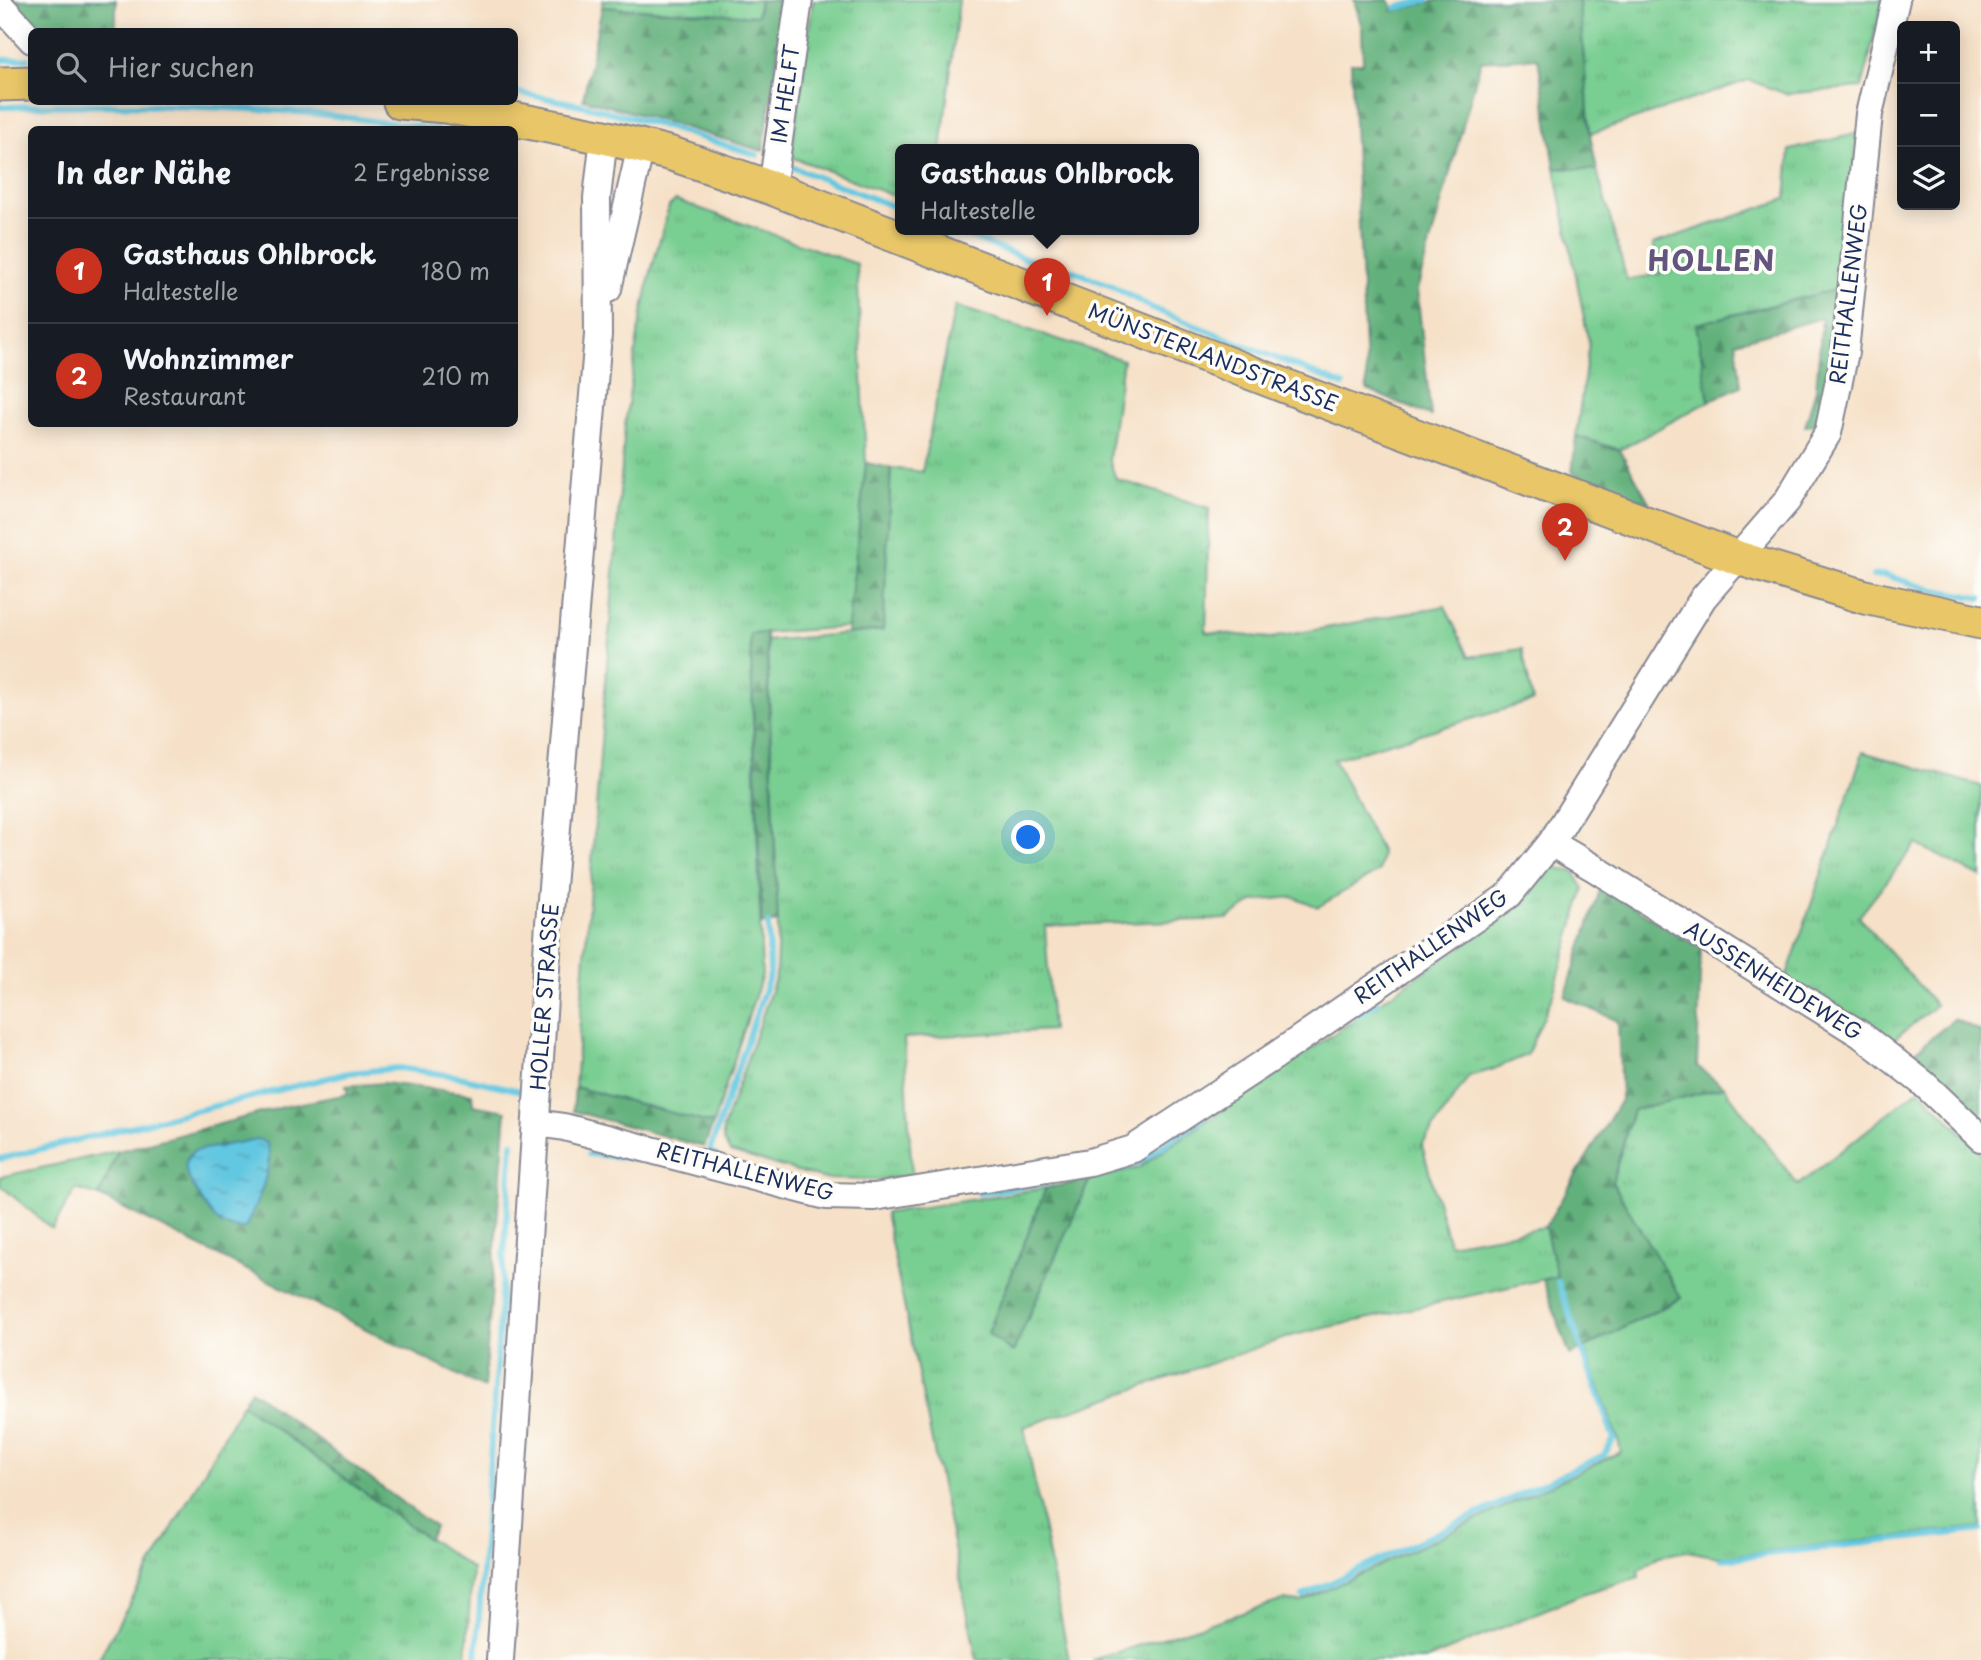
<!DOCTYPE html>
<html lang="de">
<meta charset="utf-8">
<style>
body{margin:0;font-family:"Playpen Sans",sans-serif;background:#242831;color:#f1f3f6}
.controls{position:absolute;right:21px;top:21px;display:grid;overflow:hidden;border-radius:10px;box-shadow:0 4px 18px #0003}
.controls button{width:63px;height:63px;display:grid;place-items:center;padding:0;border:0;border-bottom:2px solid #363941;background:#171b24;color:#f1f3f6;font:35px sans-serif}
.you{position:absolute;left:1029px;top:838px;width:24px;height:24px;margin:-18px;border:5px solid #fff;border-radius:50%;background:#1a73e8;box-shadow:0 0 0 10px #1a73e833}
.badge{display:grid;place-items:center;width:46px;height:46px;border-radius:50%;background:#c8321e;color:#fff;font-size:23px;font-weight:700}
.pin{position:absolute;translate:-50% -58px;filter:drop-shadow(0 2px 4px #0008)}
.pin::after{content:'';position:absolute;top:37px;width:24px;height:21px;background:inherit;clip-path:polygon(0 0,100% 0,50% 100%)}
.popup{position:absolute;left:895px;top:144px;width:304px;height:91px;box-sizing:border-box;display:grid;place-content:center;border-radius:10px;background:#171b24;filter:drop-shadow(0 2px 5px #0005);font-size:23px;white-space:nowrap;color:#9ea1a6}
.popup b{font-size:26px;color:#f1f3f6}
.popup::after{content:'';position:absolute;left:50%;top:100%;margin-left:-14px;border:14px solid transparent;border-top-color:#171b24}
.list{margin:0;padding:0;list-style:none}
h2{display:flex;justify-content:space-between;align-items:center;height:91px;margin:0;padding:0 28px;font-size:30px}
h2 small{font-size:23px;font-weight:400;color:#9ea1a6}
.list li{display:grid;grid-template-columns:46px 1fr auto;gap:21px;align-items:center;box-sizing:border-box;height:105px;padding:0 28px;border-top:2px solid #363941}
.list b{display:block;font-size:26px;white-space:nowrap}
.list p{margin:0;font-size:23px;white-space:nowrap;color:#9ea1a6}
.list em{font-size:23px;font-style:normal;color:#9ea1a6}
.icon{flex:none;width:38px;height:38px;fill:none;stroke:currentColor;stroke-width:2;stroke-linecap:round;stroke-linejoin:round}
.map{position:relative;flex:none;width:1981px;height:1660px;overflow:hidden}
.search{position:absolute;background:#171b24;box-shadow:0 4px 18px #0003;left:28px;top:28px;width:490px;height:77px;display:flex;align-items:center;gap:18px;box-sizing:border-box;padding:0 24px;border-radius:10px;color:#9ea1a6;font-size:26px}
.panel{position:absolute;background:#171b24;box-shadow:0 4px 18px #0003;left:28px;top:126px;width:490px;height:301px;border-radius:10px}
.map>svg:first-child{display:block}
.grass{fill:url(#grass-tufts);stroke:#4a7e78;stroke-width:2}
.forest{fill:url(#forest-firs);stroke:#3e706d;stroke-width:2}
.water{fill:url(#water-ripples);stroke:#3e7b9f;stroke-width:2}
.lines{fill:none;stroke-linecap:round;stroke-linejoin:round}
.stream{stroke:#62c7e0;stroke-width:6}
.minor-casing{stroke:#888893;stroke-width:30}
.major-casing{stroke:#888893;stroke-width:37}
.minor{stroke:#fff;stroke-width:26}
.major{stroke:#e9c769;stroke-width:33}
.labels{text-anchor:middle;stroke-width:7;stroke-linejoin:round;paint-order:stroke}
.street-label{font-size:21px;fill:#1b2f5e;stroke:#fdfcf7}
.district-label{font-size:28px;font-weight:bold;letter-spacing:2px;fill:#62557e;stroke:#fdfcf7}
</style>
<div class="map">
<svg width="1981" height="1660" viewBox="0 0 1981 1660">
<defs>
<pattern id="grass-tufts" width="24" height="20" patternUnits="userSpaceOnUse" patternTransform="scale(1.75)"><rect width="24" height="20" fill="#79ce92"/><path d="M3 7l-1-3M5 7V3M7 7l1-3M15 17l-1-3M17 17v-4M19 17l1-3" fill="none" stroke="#68b180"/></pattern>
<pattern id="forest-firs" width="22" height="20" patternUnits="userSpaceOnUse" patternTransform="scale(1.75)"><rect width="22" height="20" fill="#62b17c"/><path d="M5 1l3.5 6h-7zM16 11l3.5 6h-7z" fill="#509069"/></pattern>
<pattern id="water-ripples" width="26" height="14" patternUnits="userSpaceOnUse" patternTransform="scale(1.75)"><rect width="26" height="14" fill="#62c7e0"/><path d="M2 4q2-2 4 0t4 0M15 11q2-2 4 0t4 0" fill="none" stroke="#50a2b9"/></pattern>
</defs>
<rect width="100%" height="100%" fill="#fdfcf7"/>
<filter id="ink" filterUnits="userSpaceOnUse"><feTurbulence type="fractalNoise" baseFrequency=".0143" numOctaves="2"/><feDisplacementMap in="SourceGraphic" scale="14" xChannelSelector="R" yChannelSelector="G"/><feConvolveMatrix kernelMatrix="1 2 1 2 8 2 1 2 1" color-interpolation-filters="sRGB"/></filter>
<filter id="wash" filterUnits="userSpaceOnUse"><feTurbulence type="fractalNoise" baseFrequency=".00686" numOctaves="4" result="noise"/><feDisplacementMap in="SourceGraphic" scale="28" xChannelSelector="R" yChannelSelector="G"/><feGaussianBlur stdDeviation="1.57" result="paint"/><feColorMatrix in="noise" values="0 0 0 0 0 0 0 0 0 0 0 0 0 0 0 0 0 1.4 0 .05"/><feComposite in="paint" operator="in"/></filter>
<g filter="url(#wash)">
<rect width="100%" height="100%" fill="#f6e1c8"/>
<g class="grass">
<polygon points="603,0 760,0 757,16 602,7"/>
<polygon points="813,0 959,0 941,150 900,150 900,198 791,157"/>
<polygon points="1579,0 1883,0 1862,87 1786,94 1749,80 1590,134"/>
<polygon points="1858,133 1842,288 1696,324 1709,401 1620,450 1576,436 1589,344 1555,168 1597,170 1627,280 1660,274 1653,244 1786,199 1790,150"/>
<polygon points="676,200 857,264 866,463 848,627 750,634 762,975 713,1124 575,1087 625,425 639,328 650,275 669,206"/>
<polygon points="955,306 1123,360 1109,459 1116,479 1209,508 1206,632 1271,638 1445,606 1469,657 1522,649 1533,701 1334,759 1382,853 1379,871 1318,907 1294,897 1254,901 1227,919 1045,926 1052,1030 904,1038 912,1176 874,1180 825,1179 730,1152 723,1140 723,1129 776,976 778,922 767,641 883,630 891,468 922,472"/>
<polygon points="1863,752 1981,786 1981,877 1916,844 1859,917 1936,1005 1887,1045 1785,981"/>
<polygon points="1551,866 1574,872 1584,889 1553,995 1527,1055 1494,1069 1469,1076 1422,1145 1449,1244 1545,1227 1558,1276 1294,1335 1024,1427 1069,1660 977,1660 885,1213 1046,1188 988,1333 1013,1352 1090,1179 1138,1168 1523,904"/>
<polygon points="1724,1087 1798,1185 1919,1089 1981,1152 1981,1527 1718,1557 1688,1551 1659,1556 1638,1571 1639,1577 1582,1594 1425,1660 1092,1660 1284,1600 1301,1602 1621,1452 1618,1439 1584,1348 1681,1298 1612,1182 1633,1110"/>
<polygon points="118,1151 99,1196 76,1189 52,1229 0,1185 0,1177"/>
<polygon points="242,1404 472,1569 466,1660 98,1660"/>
</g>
<g class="forest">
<polygon points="15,0 116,0 116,31 40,31"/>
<polygon points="760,0 786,0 763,151 653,118 583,99 602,7 757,16"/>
<polygon points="1354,0 1389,0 1395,11 1438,0 1579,0 1590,134 1597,170 1555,168 1538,58 1481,61 1417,290 1431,416 1367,390 1351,63 1363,63 1362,28"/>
<polygon points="1842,288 1824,411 1815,425 1805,426 1816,389 1822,318 1736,342 1741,386 1709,401 1696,324"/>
<polygon points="1576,436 1620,450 1650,504 1572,473"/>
<polygon points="866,463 891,468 883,630 847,634"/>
<polygon points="766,633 778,922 762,924 750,634"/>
<polygon points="1601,887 1701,948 1697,1066 1724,1087 1633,1110 1612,1182 1681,1298 1570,1355 1543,1280 1557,1276 1545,1227 1621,1100 1618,1021 1565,997"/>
<polygon points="1954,1019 1981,1031 1981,1128 1904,1061"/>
<polygon points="384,1083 472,1094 473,1105 506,1111 484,1388 99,1196 118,1151 287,1106 348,1094 346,1086"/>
<polygon points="575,1087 713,1124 704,1147 573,1111"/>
<polygon points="1090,1179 1013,1352 988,1334 1046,1188"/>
<polygon points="251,1390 435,1527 428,1539 242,1404"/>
</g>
<path class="water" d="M258,1139L267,1144C275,1166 255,1208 245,1228C236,1228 227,1228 219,1222C211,1217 188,1180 186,1171C184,1162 188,1157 193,1151Z"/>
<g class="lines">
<g class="stream">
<polyline points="1396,8 1427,0"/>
<polyline points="0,60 27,59"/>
<polyline points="514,92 582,105 653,123 757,155"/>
<path d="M0,107C94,104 189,105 283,111C334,114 386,123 437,130"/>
<polyline points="792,167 900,209"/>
<polyline points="954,230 1026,259 1074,271 1112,286 1154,309 1343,385"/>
<polyline points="1873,576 1885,575 1930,589 1981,598"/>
<polyline points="1358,1015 1377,1002"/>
<polyline points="589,1154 636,1159"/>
<polyline points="716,1155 709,1153 770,974 768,924"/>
<polyline points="0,1159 348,1073 399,1068 455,1076 521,1091"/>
<polyline points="1093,1174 1115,1170 1139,1162 1204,1118"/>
<polyline points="979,1193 1055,1181"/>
<polyline points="1722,1559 1981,1530"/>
<polyline points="1303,1596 1604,1455 1614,1439 1558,1282"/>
<polyline points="476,1660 512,1143"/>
</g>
</g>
</g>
<g filter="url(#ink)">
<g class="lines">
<defs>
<g id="minor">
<polyline points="0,5 32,40"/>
<polyline points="772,188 799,0"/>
<polyline points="608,289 641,146"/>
<polyline points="1551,843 1594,868 1860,1034 1923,1083 1981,1138"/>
<polyline points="537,1123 564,1127 826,1196 874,1197 1090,1162 1133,1149 1275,1056 1509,895 1551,843 1703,598 1787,501 1828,433 1845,352 1869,114 1896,0"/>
<polyline points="500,1660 549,923 598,335 597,198 604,137"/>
</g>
<g id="major">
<polyline points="0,84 32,83"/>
<polyline points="400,102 445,106 488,114 604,137 672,154 772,188 1350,411 1738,558 1865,597 1981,622"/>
</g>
</defs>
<use href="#minor" class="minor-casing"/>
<use href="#major" class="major-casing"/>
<use href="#minor" class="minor"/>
<use href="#major" class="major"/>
</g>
</g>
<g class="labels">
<g class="street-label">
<text transform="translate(786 94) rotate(-82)" y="7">IM HELFT</text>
<text transform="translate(1849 294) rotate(-83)" y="7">REITHALLENWEG</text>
<text transform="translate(1213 358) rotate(21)" y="7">MÜNSTERLANDSTRASSE</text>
<text transform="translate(1431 947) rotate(-35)" y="7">REITHALLENWEG</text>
<text transform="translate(1773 981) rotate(32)" y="7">AUSSENHEIDEWEG</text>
<text transform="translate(545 997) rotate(-86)" y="7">HOLLER STRASSE</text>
<text transform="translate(745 1172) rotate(14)" y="7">REITHALLENWEG</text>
</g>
<g class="district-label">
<text x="1712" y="271">HOLLEN</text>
</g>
</g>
</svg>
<div class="controls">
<button>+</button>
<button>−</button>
<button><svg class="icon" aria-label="layers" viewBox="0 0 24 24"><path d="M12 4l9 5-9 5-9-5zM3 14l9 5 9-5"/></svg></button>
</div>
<div class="you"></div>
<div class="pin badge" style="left:1047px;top:316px">1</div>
<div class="popup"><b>Gasthaus Ohlbrock</b>Haltestelle</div>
<div class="pin badge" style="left:1565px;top:561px">2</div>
<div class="search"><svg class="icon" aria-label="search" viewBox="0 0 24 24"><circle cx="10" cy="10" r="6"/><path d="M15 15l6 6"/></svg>Hier suchen</div>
<section class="panel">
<h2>In der Nähe<small>2 Ergebnisse</small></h2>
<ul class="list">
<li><span class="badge">1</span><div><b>Gasthaus Ohlbrock</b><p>Haltestelle</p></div><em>180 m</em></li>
<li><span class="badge">2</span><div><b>Wohnzimmer</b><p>Restaurant</p></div><em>210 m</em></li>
</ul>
</section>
</div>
